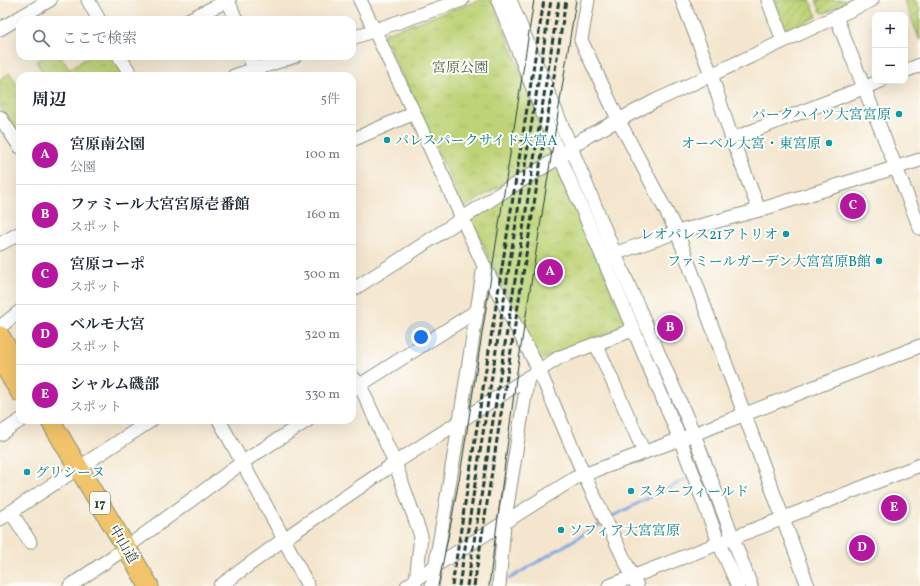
<!DOCTYPE html>
<html lang="ja">
<meta charset="utf-8">
<style>
body{margin:0;font-family:Vollkorn,"Noto Serif JP",serif;background:#f6f6f7;color:#1f2937}
.controls{position:absolute;right:12px;top:12px;display:grid;overflow:hidden;border-radius:8px;box-shadow:0 4px 16px #0002}
.controls button{width:36px;height:36px;display:grid;place-items:center;padding:0;border:0;border-bottom:1px solid #e0e1e3;background:#fff;color:#1f2937;font:20px sans-serif}
.you{position:absolute;left:421px;top:337px;width:14px;height:14px;margin:-10px;border:3px solid #fff;border-radius:50%;background:#1a73e8;box-shadow:0 0 0 6px #1a73e833}
.badge{display:grid;place-items:center;width:26px;height:26px;border-radius:50%;background:#b5179e;color:#fff;font-size:13px;font-weight:700}
.pin{position:absolute;translate:-50% -50%;border:2px solid #fff;box-shadow:0 1px 4px #0006}
.list{margin:0;padding:0;list-style:none}
h2{display:flex;justify-content:space-between;align-items:center;height:52px;margin:0;padding:0 16px;font-size:17px}
h2 small{font-size:13px;font-weight:400;color:#747a83}
.list li{display:grid;grid-template-columns:26px 1fr auto;gap:12px;align-items:center;box-sizing:border-box;height:60px;padding:0 16px;border-top:1px solid #e0e1e3}
.list b{display:block;font-size:15px;white-space:nowrap}
.list p{margin:0;font-size:13px;white-space:nowrap;color:#747a83}
.list em{font-size:13px;font-style:normal;color:#747a83}
.icon{flex:none;width:22px;height:22px;fill:none;stroke:currentColor;stroke-width:2;stroke-linecap:round;stroke-linejoin:round}
.map{position:relative;flex:none;width:920px;height:586px;overflow:hidden}
.search{position:absolute;background:#fff;box-shadow:0 4px 16px #0002;left:16px;top:16px;width:340px;height:44px;display:flex;align-items:center;gap:10px;box-sizing:border-box;padding:0 14px;border-radius:12px;color:#747a83;font-size:15px}
.panel{position:absolute;background:#fff;box-shadow:0 4px 16px #0002;left:16px;top:72px;width:340px;height:352px;border-radius:12px}
.map>svg:first-child{display:block}
.grass{fill:url(#grass-tufts);stroke:#6e8856}
.garden{fill:url(#garden-furrows);stroke:#6e8856}
.lines{fill:none;stroke-linecap:round;stroke-linejoin:round}
.stream{stroke:#74a6df;stroke-width:3}
.minor-casing{stroke:#8a9281;stroke-width:15}
.highway-casing{stroke:#8a9281;stroke-width:21}
.minor{stroke:#fff;stroke-width:13}
.highway{stroke:#f1c36a;stroke-width:19}
.tram{stroke:#1f3d34;stroke-width:1}
.rail{stroke:#1f3d34;stroke-width:3;stroke-dasharray:6 3;stroke-linecap:butt}
.culture-dot{fill:#0f9aa8;stroke:#fdfcf7;stroke-width:1.5}
.labels{text-anchor:middle;stroke-width:4;stroke-linejoin:round;paint-order:stroke}
.shield{fill:#fdfcf7;stroke:#62766e;stroke-width:1}
.shield-label{font-size:13px;font-weight:bold;fill:#1f3d34}
.park-label{font-size:14px;fill:#476245;stroke:#fdfcf7}
.culture-label{font-size:14px;fill:#0d838f;stroke:#fdfcf7;text-anchor:end}
.street-label{font-size:14px;fill:#1f3d34;stroke:#fdfcf7}
</style>
<div class="map">
<svg width="920" height="586" viewBox="0 0 920 586">
<defs>
<pattern id="grass-tufts" width="24" height="20" patternUnits="userSpaceOnUse"><rect width="24" height="20" fill="#bed377"/><path d="M3 7l-1-3M5 7V3M7 7l1-3M15 17l-1-3M17 17v-4M19 17l1-3" fill="none" stroke="#a3b668"/></pattern>
<pattern id="garden-furrows" width="10" height="10" patternUnits="userSpaceOnUse"><rect width="10" height="10" fill="#bed377"/><path d="M-1 1l2-2M0 10L10 0M9 11l2-2" fill="none" stroke="#a3b668"/></pattern>
</defs>
<rect width="100%" height="100%" fill="#fdfcf7"/>
<filter id="ink" filterUnits="userSpaceOnUse"><feTurbulence type="fractalNoise" baseFrequency=".025" numOctaves="2"/><feDisplacementMap in="SourceGraphic" scale="8" xChannelSelector="R" yChannelSelector="G"/><feConvolveMatrix kernelMatrix="1 2 1 2 8 2 1 2 1" color-interpolation-filters="sRGB"/></filter>
<filter id="wash" filterUnits="userSpaceOnUse"><feTurbulence type="fractalNoise" baseFrequency=".012" numOctaves="4" result="noise"/><feDisplacementMap in="SourceGraphic" scale="16" xChannelSelector="R" yChannelSelector="G"/><feGaussianBlur stdDeviation="0.9" result="paint"/><feColorMatrix in="noise" values="0 0 0 0 0 0 0 0 0 0 0 0 0 0 0 0 0 1.4 0 .05"/><feComposite in="paint" operator="in"/></filter>
<g filter="url(#wash)">
<rect width="100%" height="100%" fill="#f4e6ce"/>
<g class="grass">
<polygon points="480,0 492,0 554,152 464,208 383,34"/>
<polygon points="45,56 60,56 69,69 90,56 113,56 125,76 44,76 36,61"/>
<polygon points="10,73 20,90 20,137 0,107 0,79"/>
<polygon points="558,163 626,326 539,361 470,218"/>
</g>
<g class="garden">
<polygon points="774,0 810,0 817,17 789,30 786,29"/>
<polygon points="816,0 853,0 825,13 821,12"/>
<polygon points="904,0 915,0 920,9 920,41"/>
</g>
<g class="lines">
<g class="stream">
<polyline points="665,384 686,434"/>
<polyline points="688,439 698,464"/>
<polyline points="613,516 690,477"/>
<polyline points="509,579 599,525"/>
</g>
</g>
</g>
<g filter="url(#ink)">
<g class="lines">
<defs>
<g id="minor">
<polyline points="88,0 99,20"/>
<polyline points="228,0 236,20"/>
<polyline points="360,0 414,113 484,266 539,370 584,475 637,586"/>
<polyline points="498,0 560,157 680,439 719,543 738,586"/>
<polyline points="510,0 615,254 694,434 751,586"/>
<polyline points="588,0 581,40 619,121 677,232 808,586"/>
<polyline points="682,0 711,74 732,139 759,210"/>
<polyline points="768,0 783,41"/>
<polyline points="836,17 920,228"/>
<polyline points="188,20 229,0"/>
<polyline points="0,29 50,0"/>
<polyline points="352,38 462,0"/>
<polyline points="119,56 132,76"/>
<polyline points="249,56 254,69"/>
<polyline points="905,71 920,65"/>
<polyline points="234,76 295,56"/>
<polyline points="0,117 20,147"/>
<polyline points="732,139 881,81"/>
<polyline points="352,140 414,113"/>
<polyline points="0,244 20,233"/>
<polyline points="608,256 677,232 759,210 920,160"/>
<polyline points="352,290 401,259 501,193 560,157 572,147 584,138 655,101 872,0"/>
<polyline points="0,327 20,311"/>
<polyline points="596,344 644,452"/>
<polyline points="352,376 360,385 395,463 421,536 416,581"/>
<polyline points="352,390 478,310"/>
<polyline points="219,420 284,539 308,586"/>
<polyline points="0,434 21,420"/>
<polyline points="11,512 30,542"/>
<polyline points="0,519 152,420"/>
<polyline points="70,586 127,547 243,462 308,420"/>
<polyline points="220,586 284,539 395,463 560,357 633,330"/>
<polyline points="407,586 435,566 575,478 694,434 920,346"/>
<polyline points="432,586 460,420 484,266"/>
<polyline points="499,586 504,524 528,377"/>
<polyline points="609,586 920,465"/>
</g>
<g id="highway">
<polyline points="0,336 20,370"/>
<polyline points="0,359 20,392"/>
<polyline points="50,420 149,586"/>
</g>
</defs>
<use href="#minor" class="minor-casing"/>
<use href="#highway" class="highway-casing"/>
<use href="#minor" class="minor"/>
<use href="#highway" class="highway"/>
<g class="tram">
<polyline points="438,586 451,523 461,469 534,0"/>
<polyline points="489,586 516,378 576,0"/>
</g>
<g class="rail">
<polyline points="452,586 544,0"/>
<polyline points="459,586 551,0"/>
<polyline points="467,586 559,0"/>
<polyline points="474,586 566,0"/>
</g>
</g>
</g>
<g class="culture-dot">
<circle cx="899" cy="114" r="4"/>
<circle cx="387" cy="140" r="4"/>
<circle cx="829" cy="143" r="4"/>
<circle cx="786" cy="234" r="4"/>
<circle cx="879" cy="261" r="4"/>
<circle cx="27" cy="472" r="4"/>
<circle cx="631" cy="491" r="4"/>
<circle cx="561" cy="530" r="4"/>
</g>
<g class="labels">
<rect class="shield" x="90" y="492" width="20" height="22" rx="3"/>
<g class="shield-label">
<text x="100" y="508">17</text>
</g>
<g class="park-label">
<text x="460" y="72">宮原公園</text>
</g>
<g class="culture-label">
<text x="891" y="119">パークハイツ大宮宮原</text>
<text x="395" y="145" text-anchor="start">パレスパークサイド大宮A</text>
<text x="821" y="148">オーベル大宮・東宮原</text>
<text x="778" y="239">レオパレス21アトリオ</text>
<text x="871" y="266">ファミールガーデン大宮宮原B館</text>
<text x="35" y="477" text-anchor="start">グリシーヌ</text>
<text x="639" y="496" text-anchor="start">スターフィールド</text>
<text x="569" y="535" text-anchor="start">ソフィア大宮宮原</text>
</g>
<g class="street-label">
<text transform="translate(124 544) rotate(59)" y="5">中山道</text>
</g>
</g>
</svg>
<div class="controls">
<button>+</button>
<button>−</button>
</div>
<div class="you"></div>
<div class="pin badge" style="left:550px;top:272px">A</div>
<div class="pin badge" style="left:670px;top:328px">B</div>
<div class="pin badge" style="left:853px;top:206px">C</div>
<div class="pin badge" style="left:862px;top:548px">D</div>
<div class="pin badge" style="left:894px;top:508px">E</div>
<div class="search"><svg class="icon" aria-label="search" viewBox="0 0 24 24"><circle cx="10" cy="10" r="6"/><path d="M15 15l6 6"/></svg>ここで検索</div>
<section class="panel">
<h2>周辺<small>5件</small></h2>
<ul class="list">
<li><span class="badge">A</span><div><b>宮原南公園</b><p>公園</p></div><em>100 m</em></li>
<li><span class="badge">B</span><div><b>ファミール大宮宮原壱番館</b><p>スポット</p></div><em>160 m</em></li>
<li><span class="badge">C</span><div><b>宮原コーポ</b><p>スポット</p></div><em>300 m</em></li>
<li><span class="badge">D</span><div><b>ベルモ大宮</b><p>スポット</p></div><em>320 m</em></li>
<li><span class="badge">E</span><div><b>シャルム磯部</b><p>スポット</p></div><em>330 m</em></li>
</ul>
</section>
</div>
